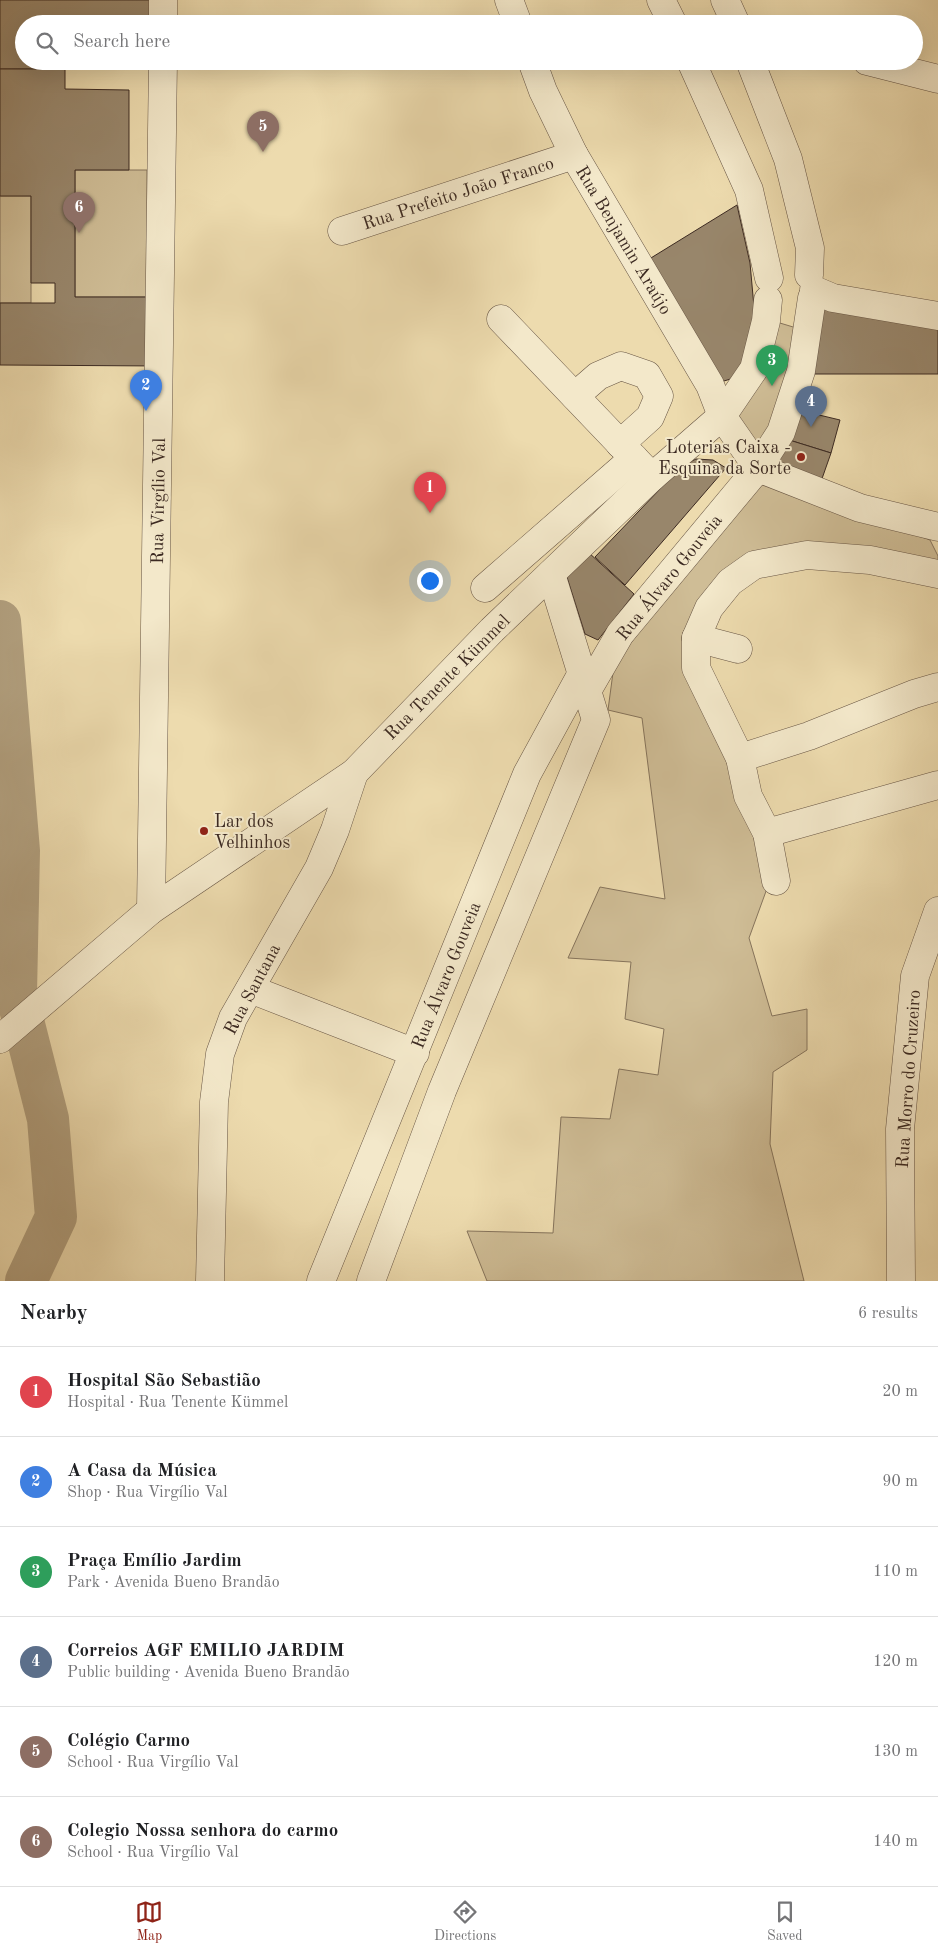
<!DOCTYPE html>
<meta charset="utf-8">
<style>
body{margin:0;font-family:"Old Standard TT",serif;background:#f6f6f6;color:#202124}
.you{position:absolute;left:429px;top:580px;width:18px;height:18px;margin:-12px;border:4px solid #fff;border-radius:50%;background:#1a73e8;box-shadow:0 0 0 8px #1a73e833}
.badge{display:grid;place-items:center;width:32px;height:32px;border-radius:50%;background:#8f2418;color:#fff;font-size:16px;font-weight:700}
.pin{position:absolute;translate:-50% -41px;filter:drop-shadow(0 1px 2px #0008)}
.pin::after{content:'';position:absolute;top:26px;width:18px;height:15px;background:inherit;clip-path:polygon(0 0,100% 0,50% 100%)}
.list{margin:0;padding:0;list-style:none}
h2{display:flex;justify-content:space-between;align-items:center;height:65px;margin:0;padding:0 20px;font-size:21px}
h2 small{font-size:16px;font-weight:400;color:#757577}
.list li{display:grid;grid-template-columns:32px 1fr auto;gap:15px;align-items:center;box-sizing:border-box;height:90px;padding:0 20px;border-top:1px solid #e0e0e0}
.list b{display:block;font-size:19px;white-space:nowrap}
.list p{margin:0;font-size:16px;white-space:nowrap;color:#757577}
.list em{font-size:16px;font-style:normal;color:#757577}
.icon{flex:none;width:28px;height:28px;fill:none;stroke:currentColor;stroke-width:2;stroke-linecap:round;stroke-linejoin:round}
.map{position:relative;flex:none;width:938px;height:1281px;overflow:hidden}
.search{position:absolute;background:#fff;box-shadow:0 5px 20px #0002;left:15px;right:15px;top:15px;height:55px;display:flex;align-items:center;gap:12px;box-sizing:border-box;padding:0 18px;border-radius:28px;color:#757577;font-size:19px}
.sheet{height:605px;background:#fff}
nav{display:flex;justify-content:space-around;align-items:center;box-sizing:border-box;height:70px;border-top:1px solid #e0e0e0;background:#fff;font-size:14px;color:#757577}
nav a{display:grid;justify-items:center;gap:2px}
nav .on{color:#8f2418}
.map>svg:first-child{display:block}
.green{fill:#cfbd96;stroke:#86745c}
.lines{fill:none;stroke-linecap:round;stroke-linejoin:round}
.river{stroke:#b19f7e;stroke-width:42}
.building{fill:#98866b;stroke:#3c2a22}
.minor-casing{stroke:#685645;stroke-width:29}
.minor{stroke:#f3e8ca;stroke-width:28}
.poi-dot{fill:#8f2418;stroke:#f3e8ca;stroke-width:2}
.labels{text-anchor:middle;stroke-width:4;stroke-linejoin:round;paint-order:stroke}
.street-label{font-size:18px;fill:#3c2a22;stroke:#f3e8ca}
.poi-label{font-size:18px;fill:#3c2a22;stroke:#f3e8ca;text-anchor:end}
</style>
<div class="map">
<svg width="938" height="1281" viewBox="0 0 938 1281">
<rect width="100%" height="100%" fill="#eddbae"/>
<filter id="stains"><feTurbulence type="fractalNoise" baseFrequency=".004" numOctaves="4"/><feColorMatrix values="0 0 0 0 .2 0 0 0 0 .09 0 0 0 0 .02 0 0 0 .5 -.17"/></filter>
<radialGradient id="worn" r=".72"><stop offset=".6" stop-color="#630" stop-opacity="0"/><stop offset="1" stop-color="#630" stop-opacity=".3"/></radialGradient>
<g class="green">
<polygon points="75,170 147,170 148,297 75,297"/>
<rect x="0" y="196" width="31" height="107"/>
<polygon points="770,320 803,330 759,460 733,418"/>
<polygon points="758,476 930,540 938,556 938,568 752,560 691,634 732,758 769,883 749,938 772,1016 807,1009 807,1050 773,1072 770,1144 804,1281 487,1281 467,1231 553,1233 561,1117 610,1119 619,1069 658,1075 664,1029 625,1019 631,962 568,958 600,887 665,899 642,718 608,710 614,665"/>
</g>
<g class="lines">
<polyline class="river" points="0,621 19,851 16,993 48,1119 56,1217 26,1281"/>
</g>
<g class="building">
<polygon points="0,0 151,0 152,24 24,24 24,61 153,61 153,69 0,69"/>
<polygon points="0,69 65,69 65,89 129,90 129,170 75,170 75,297 158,297 160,366 0,365 0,303 55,303 55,283 31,283 31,196 0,196"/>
<polygon points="737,205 750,263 754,307 749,349 737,377 724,381 715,374 646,261"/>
<polygon points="817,302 938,320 938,374 805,374"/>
<polygon points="794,409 840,420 831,453 786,439"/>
<polygon points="786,439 831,453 818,490 764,466"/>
<polygon points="696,459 713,460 726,468 625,585 595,557 682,466"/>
<polygon points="588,552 634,594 598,640 585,634 565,571"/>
</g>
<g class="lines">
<defs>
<g id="minor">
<polyline points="509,0 518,24"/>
<polyline points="661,0 673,24"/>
<polyline points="725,0 736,24"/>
<polyline points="163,24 163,0"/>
<polyline points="532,61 543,91 574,155 710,385 722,416 758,468"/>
<polyline points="691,61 749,190 769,278"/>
<polyline points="750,61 788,159 810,248 809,275"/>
<polyline points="867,61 938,79"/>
<polyline points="342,231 574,155"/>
<polyline points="814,290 833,298 938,316"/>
<polyline points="501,319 652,477"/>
<polyline points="575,396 598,376 621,366 647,375 659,396 650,417 620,444"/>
<polyline points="758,468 860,508 938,527"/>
<polyline points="485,588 634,458"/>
<polyline points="696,638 738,649"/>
<polyline points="587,691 620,634 758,468 781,432 801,371 812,298"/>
<polyline points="740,758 809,736 914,694 938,687"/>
<polyline points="767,833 938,785"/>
<polyline points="776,881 767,833 748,796 740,758 696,668 696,638 709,608 730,582 754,565 807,555 870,560 938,574"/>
<polyline points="151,910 163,61"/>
<polyline points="250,989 415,1053"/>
<polyline points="0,1039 151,910 354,773 492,630 652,477 722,416 754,369 766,321 768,300"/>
<polyline points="210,1281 214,1102 220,1054 233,1018 319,868 335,830 354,773"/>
<polyline points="321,1281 527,774 581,675"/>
<polyline points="371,1281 442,1091 596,720 551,574"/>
<polyline points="901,1281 900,1129 915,976 938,911"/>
</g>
</defs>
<use href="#minor" class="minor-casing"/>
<use href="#minor" class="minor"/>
</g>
<g class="poi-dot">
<circle cx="801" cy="457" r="5"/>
<circle cx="204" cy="831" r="5"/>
</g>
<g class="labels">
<g class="street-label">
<text transform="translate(458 193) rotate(-18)" y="6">Rua Prefeito João Franco</text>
<text transform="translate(624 240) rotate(59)" y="6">Rua Benjamin Araújo</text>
<text transform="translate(158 501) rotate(-89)" y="6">Rua Virgílio Val</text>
<text transform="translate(669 577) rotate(-51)" y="6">Rua Álvaro Gouveia</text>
<text transform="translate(447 677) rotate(-45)" y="6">Rua Tenente Kümmel</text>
<text transform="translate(446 975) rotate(-68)" y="6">Rua Álvaro Gouveia</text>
<text transform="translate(252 989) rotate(-62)" y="6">Rua Santana</text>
<text transform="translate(908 1079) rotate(-86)" y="6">Rua Morro do Cruzeiro</text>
</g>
<g class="poi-label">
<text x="791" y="453">Loterias Caixa -<tspan x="791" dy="21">Esquina da Sorte</tspan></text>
<text x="214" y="827" text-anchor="start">Lar dos<tspan x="214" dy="21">Velhinhos</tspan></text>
</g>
</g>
<rect width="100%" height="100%" filter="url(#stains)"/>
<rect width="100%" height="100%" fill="url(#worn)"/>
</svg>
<div class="you"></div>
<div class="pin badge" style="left:430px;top:513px;background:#e0444e">1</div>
<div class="pin badge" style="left:146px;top:411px;background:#3f7fe0">2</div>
<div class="pin badge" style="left:772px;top:386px;background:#2e9e5b">3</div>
<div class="pin badge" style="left:811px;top:427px;background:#5c6f8a">4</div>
<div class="pin badge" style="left:263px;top:152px;background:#8d6e63">5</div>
<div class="pin badge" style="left:79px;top:233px;background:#8d6e63">6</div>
<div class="search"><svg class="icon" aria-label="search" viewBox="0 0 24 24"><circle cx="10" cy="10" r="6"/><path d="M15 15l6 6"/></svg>Search here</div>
</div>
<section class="sheet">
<h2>Nearby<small>6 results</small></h2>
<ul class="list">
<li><span class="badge" style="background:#e0444e">1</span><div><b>Hospital São Sebastião</b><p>Hospital · Rua Tenente Kümmel</p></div><em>20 m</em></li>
<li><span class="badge" style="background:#3f7fe0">2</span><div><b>A Casa da Música</b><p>Shop · Rua Virgílio Val</p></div><em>90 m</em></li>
<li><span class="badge" style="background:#2e9e5b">3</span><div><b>Praça Emílio Jardim</b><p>Park · Avenida Bueno Brandão</p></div><em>110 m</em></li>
<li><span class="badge" style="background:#5c6f8a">4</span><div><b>Correios AGF EMILIO JARDIM</b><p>Public building · Avenida Bueno Brandão</p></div><em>120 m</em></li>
<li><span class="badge" style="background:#8d6e63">5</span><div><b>Colégio Carmo</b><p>School · Rua Virgílio Val</p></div><em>130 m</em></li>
<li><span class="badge" style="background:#8d6e63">6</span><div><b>Colegio Nossa senhora do carmo</b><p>School · Rua Virgílio Val</p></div><em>140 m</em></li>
</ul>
</section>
<nav>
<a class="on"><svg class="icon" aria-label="map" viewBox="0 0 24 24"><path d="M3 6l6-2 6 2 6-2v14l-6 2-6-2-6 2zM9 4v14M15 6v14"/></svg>Map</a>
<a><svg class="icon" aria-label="directions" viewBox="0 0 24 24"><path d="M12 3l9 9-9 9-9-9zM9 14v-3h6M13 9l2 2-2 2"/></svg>Directions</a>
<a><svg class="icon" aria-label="saved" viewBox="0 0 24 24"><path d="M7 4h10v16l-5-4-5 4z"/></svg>Saved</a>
</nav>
